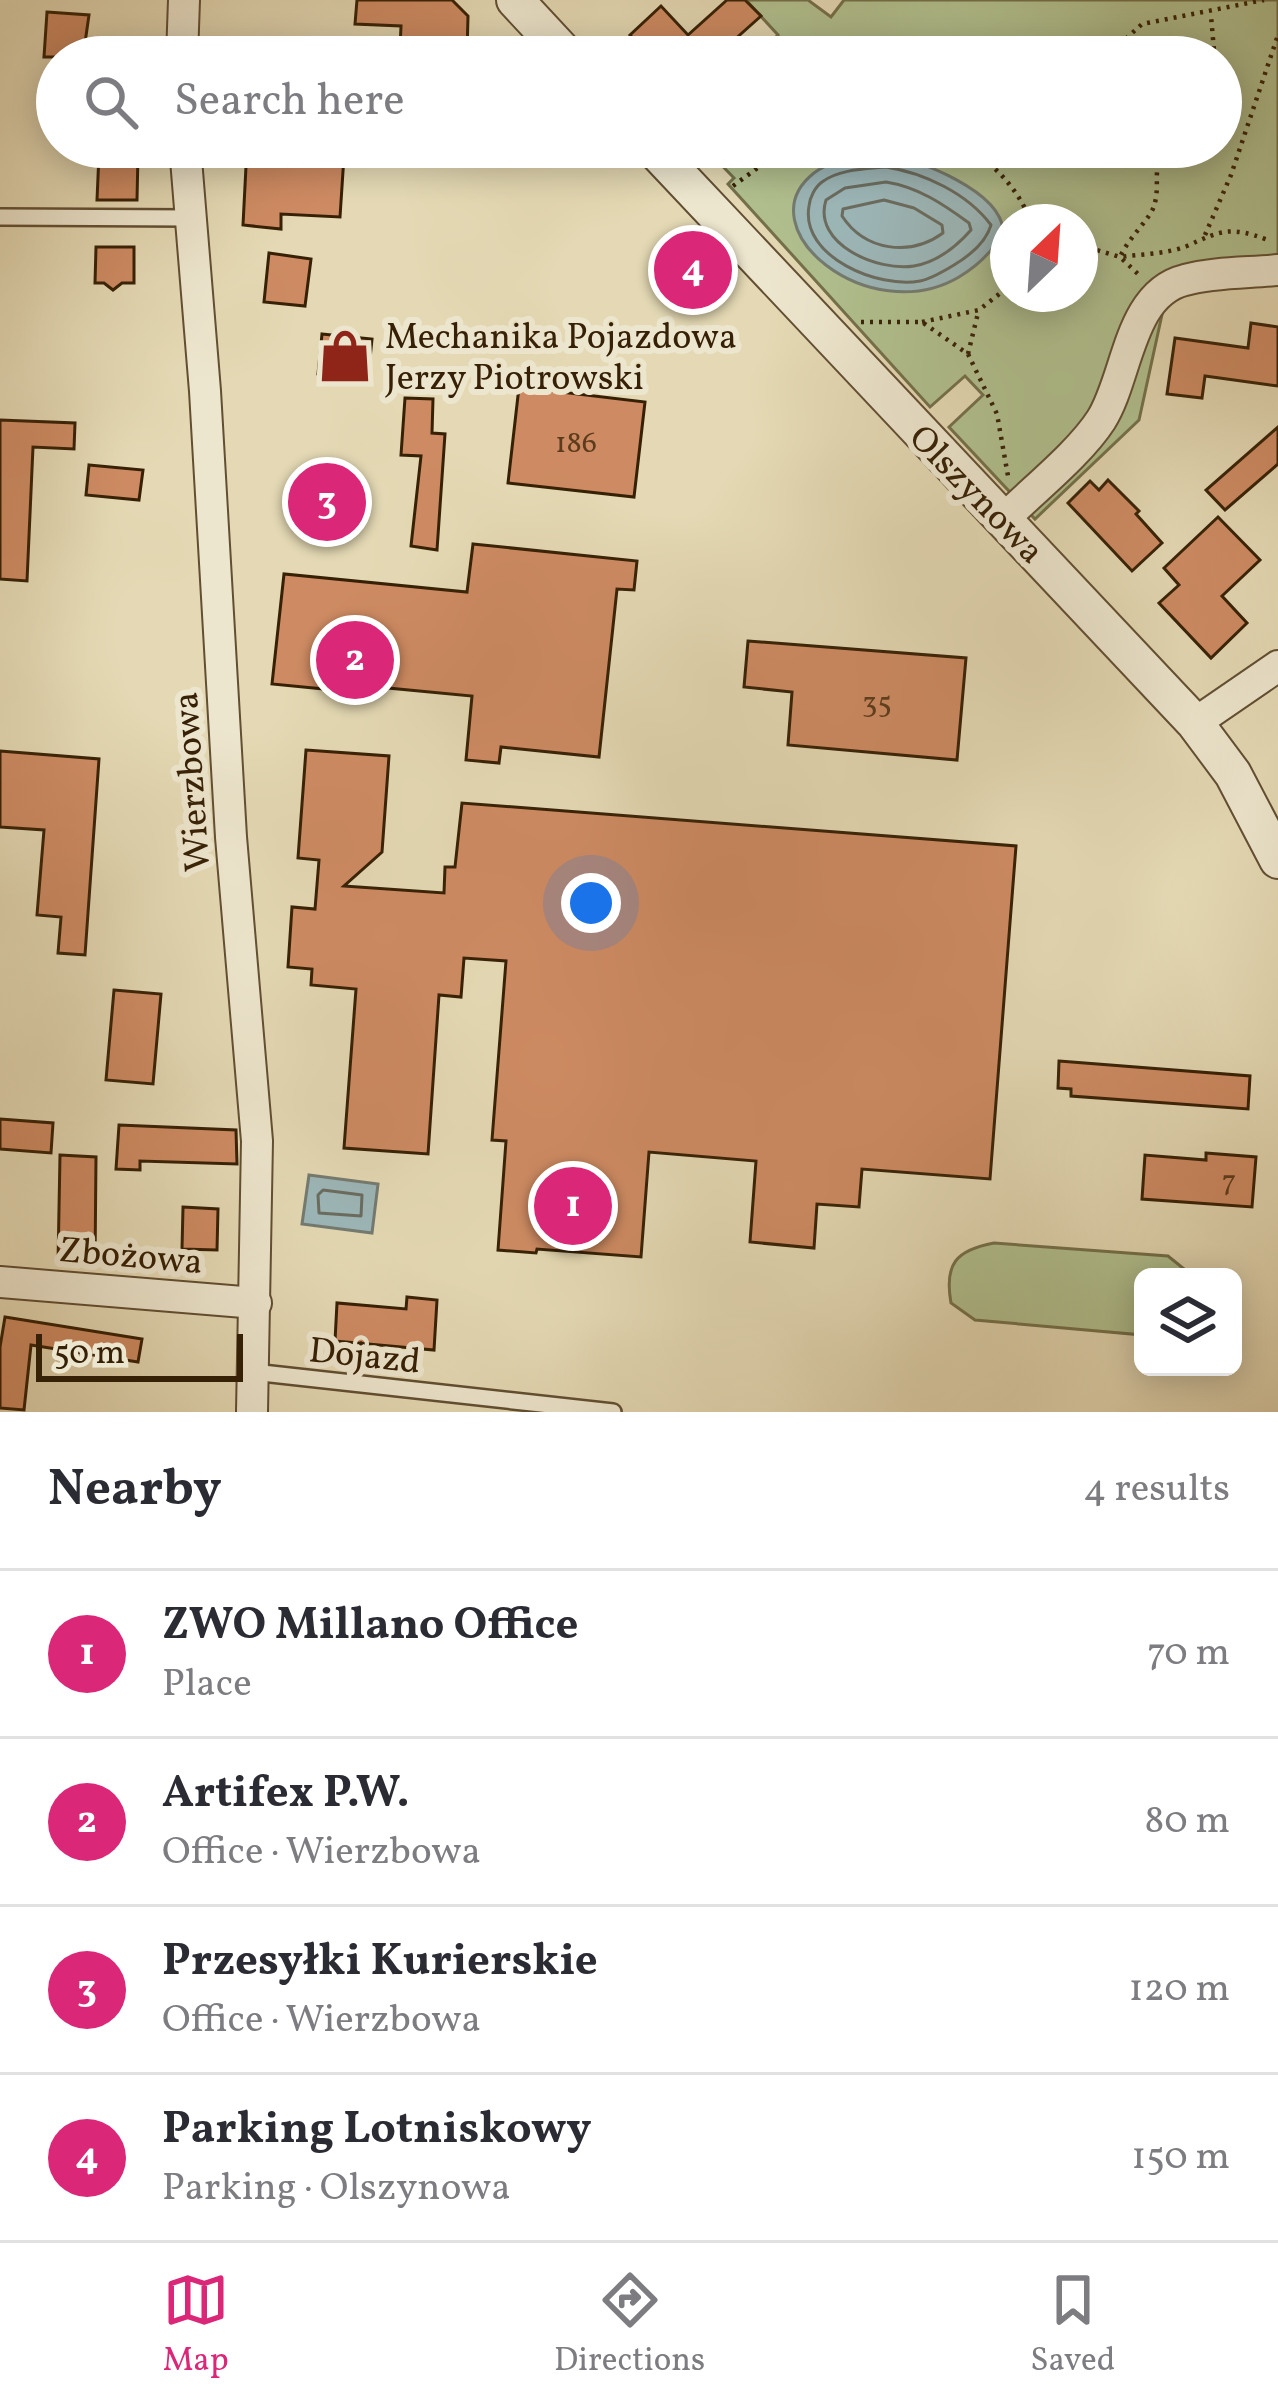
<!DOCTYPE html>
<meta charset="utf-8">
<style>
body{margin:0;font-family:Vollkorn,serif;background:#f2f2f3;color:#2b2b33}
.controls{position:absolute;right:36px;bottom:36px;display:grid;overflow:hidden;border-radius:18px;box-shadow:0 6px 30px #0003}
.controls button{width:108px;height:108px;display:grid;place-items:center;padding:0;border:0;border-bottom:3px solid #e1e1e2;background:#fff;color:#2b2b33;font:60px sans-serif}
.compass{position:absolute;left:990px;top:204px;width:108px;height:108px;border-radius:50%;background:#fff;box-shadow:0 6px 30px #0003;rotate:25deg}
.scale{position:absolute;left:36px;bottom:30px;width:207px;box-sizing:border-box;padding-left:12px;border:6px solid #372106;border-top:0;font-size:33px;line-height:42px;white-space:nowrap;color:#372106;-webkit-text-stroke:9px #ede6ce;paint-order:stroke}
.you{position:absolute;left:591px;top:903px;width:42px;height:42px;margin:-30px;border:9px solid #fff;border-radius:50%;background:#1a73e8;box-shadow:0 0 0 18px #1a73e833}
.badge{display:grid;place-items:center;width:78px;height:78px;border-radius:50%;background:#db2777;color:#fff;font-size:39px;font-weight:700}
.pin{position:absolute;translate:-50% -50%;border:6px solid #fff;box-shadow:0 3px 12px #0006}
.list{margin:0;padding:0;list-style:none}
h2{display:flex;justify-content:space-between;align-items:center;height:156px;margin:0;padding:0 48px;font-size:51px}
h2 small{font-size:39px;font-weight:400;color:#7c7c81}
.list li{display:grid;grid-template-columns:78px 1fr auto;gap:36px;align-items:center;box-sizing:border-box;height:168px;padding:0 48px;border-top:3px solid #e1e1e2}
.list b{display:block;font-size:45px;white-space:nowrap}
.list p{margin:0;font-size:39px;white-space:nowrap;color:#7c7c81}
.list em{font-size:39px;font-style:normal;color:#7c7c81}
.icon{flex:none;width:66px;height:66px;fill:none;stroke:currentColor;stroke-width:2;stroke-linecap:round;stroke-linejoin:round}
.map{position:relative;flex:none;width:1278px;height:1412px;overflow:hidden}
.search{position:absolute;background:#fff;box-shadow:0 6px 30px #0003;left:36px;right:36px;top:36px;height:132px;display:flex;align-items:center;gap:30px;box-sizing:border-box;padding:0 42px;border-radius:66px;color:#7c7c81;font-size:45px}
.sheet{height:828px;background:#fff}
nav{display:flex;justify-content:space-around;align-items:center;box-sizing:border-box;height:168px;border-top:3px solid #e1e1e2;background:#fff;font-size:33px;color:#7c7c81}
nav a{display:grid;justify-items:center;gap:6px}
nav .on{color:#db2777}
.map>svg:first-child{display:block}
.green{fill:#b1c08f;stroke:#74704a;stroke-width:3;fill-rule:evenodd}
.water{fill:#9cb7b9;stroke:#747b71;stroke-width:3}
.lines{fill:none;stroke-linecap:round;stroke-linejoin:round}
.shore{stroke:#6a6c60;stroke-width:3}
.building{fill:#ce8b63;stroke:#372106;stroke-width:3}
.service-casing{stroke:#624f32;stroke-width:20}
.minor-casing{stroke:#624f32;stroke-width:34}
.tertiary-casing{stroke:#624f32;stroke-width:40}
.path{stroke:#372106;stroke-width:4.5;stroke-dasharray:3 6;stroke-linecap:butt}
.service{stroke:#ede6ce;stroke-width:15}
.minor{stroke:#ede6ce;stroke-width:30}
.tertiary{stroke:#ede6ce;stroke-width:36}
.labels{text-anchor:middle;stroke-width:12;stroke-linejoin:round;paint-order:stroke}
.number-label{font-size:30px;fill:#5d3c1d}
.poi-label{font-size:36px;fill:#372106;stroke:#ede6ce;text-anchor:start}
.street-label{font-size:36px;fill:#372106;stroke:#ede6ce}
</style>
<div class="map">
<svg width="1278" height="1412" viewBox="0 0 1278 1412">
<rect width="100%" height="100%" fill="#e4d9b4"/>
<filter id="stains"><feTurbulence type="fractalNoise" baseFrequency=".00167" numOctaves="4"/><feColorMatrix values="0 0 0 0 .2 0 0 0 0 .09 0 0 0 0 .02 0 0 0 .5 -.17"/></filter>
<radialGradient id="worn" r=".72"><stop offset=".6" stop-color="#630" stop-opacity="0"/><stop offset="1" stop-color="#630" stop-opacity=".3"/></radialGradient>
<g class="green">
<path d="M746,0H808L831,17L844,0H1278V260L1170,278L1139,420L1035,519L949,427L983,395L965,376L930,407L728,184L734,178L704,147H1221V57H755L778,35ZM1008,222H1080V294H1008Z"/>
<path d="M994,1243L1168,1256L1194,1277H1143V1335L975,1320L951,1303C944,1264 956,1250 994,1243Z"/>
</g>
<g class="water">
<path d="M886,154C920,160 1000,191 1003,230C995,250 977,266 959,277C869,330 744,228 814,173C833,158 863,158 886,154Z"/>
<polygon points="309,1175 378,1184 372,1233 302,1224"/>
</g>
<g class="lines">
<g class="shore">
<path d="M886,167C924,173 967,193 991,225C986,242 969,256 954,265C944,271 931,279 920,281C879,289 800,257 809,206C810,197 815,187 822,182C839,169 866,169 886,167Z"/>
<path d="M886,182C918,187 943,204 969,223L971,230C956,247 937,262 914,266C878,272 812,244 826,200L845,188Z"/>
<path d="M884,200L914,208L942,225L943,233C910,257 865,251 842,216L843,209Z"/>
<polygon points="323,1190 362,1195 361,1216 319,1213 318,1195"/>
</g>
</g>
<g class="building">
<polygon points="357,0 452,0 468,16 467,54 418,57 418,50 400,48 401,26 355,24"/>
<polygon points="727,0 745,0 761,16 715,57 650,57 630,35 661,6 688,35"/>
<polygon points="47,12 89,15 83,57 44,57"/>
<polygon points="247,147 285,147 285,151 344,156 340,217 281,214 281,229 243,225"/>
<polygon points="99,154 138,154 137,200 97,200"/>
<polygon points="96,247 134,247 134,283 122,283 113,290 104,283 95,283"/>
<polygon points="269,253 311,259 305,306 264,302"/>
<polygon points="1251,323 1278,327 1278,386 1205,376 1202,398 1167,394 1175,338 1248,348"/>
<polygon points="322,334 372,339 368,379 318,374"/>
<polygon points="519,387 645,402 634,497 508,483"/>
<polygon points="405,398 433,399 432,433 445,434 437,550 411,546 421,456 401,455"/>
<polygon points="0,420 75,423 74,449 33,447 27,581 0,579"/>
<polygon points="1278,427 1278,464 1225,510 1206,490"/>
<polygon points="89,465 143,470 139,500 86,495"/>
<polygon points="307,477 352,482 346,527 302,522"/>
<polygon points="1108,480 1139,511 1136,514 1162,543 1132,571 1068,503 1090,481 1099,490"/>
<polygon points="1218,517 1260,560 1222,596 1247,623 1211,658 1159,603 1179,585 1164,568"/>
<polygon points="473,544 637,561 634,590 617,589 599,757 501,747 499,763 466,760 472,696 356,685 355,692 272,684 284,574 467,592"/>
<polygon points="748,641 966,658 957,760 788,745 792,692 744,687"/>
<polygon points="306,750 389,756 382,852 344,886 444,893 445,867 455,867 462,803 1016,846 990,1179 862,1169 859,1207 817,1204 814,1248 750,1242 756,1161 649,1152 641,1257 537,1249 536,1253 498,1250 506,1141 492,1140 506,961 464,958 461,997 439,995 428,1154 344,1148 356,989 311,985 312,969 288,967 292,907 315,909 319,860 298,858"/>
<polygon points="0,751 99,759 85,955 58,953 61,917 37,915 44,830 0,827"/>
<polygon points="114,990 161,994 153,1084 106,1080"/>
<polygon points="1059,1061 1250,1076 1248,1109 1071,1096 1071,1089 1058,1088"/>
<polygon points="0,1119 53,1123 51,1153 0,1149"/>
<polygon points="119,1125 236,1130 237,1164 140,1161 140,1170 116,1169"/>
<polygon points="1206,1153 1256,1157 1252,1207 1142,1199 1145,1155 1206,1160"/>
<polygon points="60,1155 96,1157 95,1264 58,1263"/>
<polygon points="183,1207 218,1209 217,1250 182,1249"/>
<polygon points="407,1297 437,1300 434,1350 335,1341 337,1303 406,1309"/>
<polygon points="5,1317 142,1339 138,1362 31,1345 24,1410 0,1408 0,1347"/>
</g>
<g class="lines">
<defs>
<g id="service">
<polyline points="0,217 190,218"/>
<polyline points="253,1372 613,1412"/>
</g>
<g id="minor">
<polyline points="182,57 184,0"/>
<polyline points="185,147 205,391 231,837 257,1141 252,1412"/>
<path d="M1003,520C1033,490 1079,454 1101,420C1128,378 1128,294 1185,280C1214,272 1248,273 1278,270"/>
<polyline points="1195,723 1278,666"/>
<polyline points="0,1282 256,1303"/>
</g>
<g id="tertiary">
<polyline points="515,0 568,57"/>
<polyline points="652,147 1195,723 1233,774 1278,860"/>
</g>
</defs>
<use href="#service" class="service-casing"/>
<use href="#minor" class="minor-casing"/>
<use href="#tertiary" class="tertiary-casing"/>
<g class="path">
<polyline points="1106,57 1142,24 1264,0"/>
<polyline points="1210,57 1214,50 1211,16"/>
<path d="M967,147C996,166 1019,190 1031,222"/>
<path d="M1165,147C1151,166 1161,185 1154,206C1150,219 1129,237 1120,257C1142,254 1167,254 1187,246C1222,230 1230,226 1268,240"/>
<polyline points="733,186 786,147"/>
<polyline points="1205,235 1231,175 1278,35"/>
<polyline points="1080,245 1120,257 1138,274"/>
<polyline points="861,322 922,322 968,354 997,414 1008,476"/>
<polyline points="922,322 979,310 1008,287"/>
<polyline points="968,354 978,313"/>
</g>
<use href="#service" class="service"/>
<use href="#minor" class="minor"/>
<use href="#tertiary" class="tertiary"/>
</g>
<defs>
<symbol id="shop-bare" viewBox="-9 -9 18 18"><path d="M-5-2.5h2.3a2.7 3.5 0 0 1 5.4 0H5L5.5 6h-11ZM-1.5-2.5h3a1.5 2.3 0 0 0-3 0Z" fill="#8f2418" stroke="#ede6ce" stroke-width="2.5" paint-order="stroke"/></symbol>
</defs>
<g fill-rule="evenodd">
<use href="#shop-bare" x="307" y="318" width="76" height="76"/>
</g>
<g class="labels">
<g class="number-label">
<text x="576" y="452">186</text>
<text x="877" y="712">35</text>
<text x="1229" y="1190">7</text>
</g>
<g class="poi-label">
<text x="385" y="348">Mechanika Pojazdowa<tspan x="385" dy="41">Jerzy Piotrowski</tspan></text>
</g>
<g class="street-label">
<text transform="translate(978 493) rotate(46)" y="13">Olszynowa</text>
<text transform="translate(190 782) rotate(-94)" y="13">Wierzbowa</text>
<text transform="translate(131 1254) rotate(5)" y="13">Zbożowa</text>
<text transform="translate(365 1354) rotate(6)" y="13">Dojazd</text>
</g>
</g>
<rect width="100%" height="100%" filter="url(#stains)"/>
<rect width="100%" height="100%" fill="url(#worn)"/>
</svg>
<div class="controls">
<button><svg class="icon" aria-label="layers" viewBox="0 0 24 24"><path d="M12 4l9 5-9 5-9-5zM3 14l9 5 9-5"/></svg></button>
</div>
<svg class="compass" viewBox="-18 -18 36 36"><path d="M0-13l5 13h-10z" fill="#e53935"/><path d="M0 13l5-13h-10z" fill="#7c7c81"/></svg>
<div class="scale">50 m</div>
<div class="you"></div>
<div class="pin badge" style="left:573px;top:1206px">1</div>
<div class="pin badge" style="left:355px;top:660px">2</div>
<div class="pin badge" style="left:327px;top:502px">3</div>
<div class="pin badge" style="left:693px;top:270px">4</div>
<div class="search"><svg class="icon" aria-label="search" viewBox="0 0 24 24"><circle cx="10" cy="10" r="6"/><path d="M15 15l6 6"/></svg>Search here</div>
</div>
<section class="sheet">
<h2>Nearby<small>4 results</small></h2>
<ul class="list">
<li><span class="badge">1</span><div><b>ZWO Millano Office</b><p>Place</p></div><em>70 m</em></li>
<li><span class="badge">2</span><div><b>Artifex P.W.</b><p>Office · Wierzbowa</p></div><em>80 m</em></li>
<li><span class="badge">3</span><div><b>Przesyłki Kurierskie</b><p>Office · Wierzbowa</p></div><em>120 m</em></li>
<li><span class="badge">4</span><div><b>Parking Lotniskowy</b><p>Parking · Olszynowa</p></div><em>150 m</em></li>
</ul>
</section>
<nav>
<a class="on"><svg class="icon" aria-label="map" viewBox="0 0 24 24"><path d="M3 6l6-2 6 2 6-2v14l-6 2-6-2-6 2zM9 4v14M15 6v14"/></svg>Map</a>
<a><svg class="icon" aria-label="directions" viewBox="0 0 24 24"><path d="M12 3l9 9-9 9-9-9zM9 14v-3h6M13 9l2 2-2 2"/></svg>Directions</a>
<a><svg class="icon" aria-label="saved" viewBox="0 0 24 24"><path d="M7 4h10v16l-5-4-5 4z"/></svg>Saved</a>
</nav>
